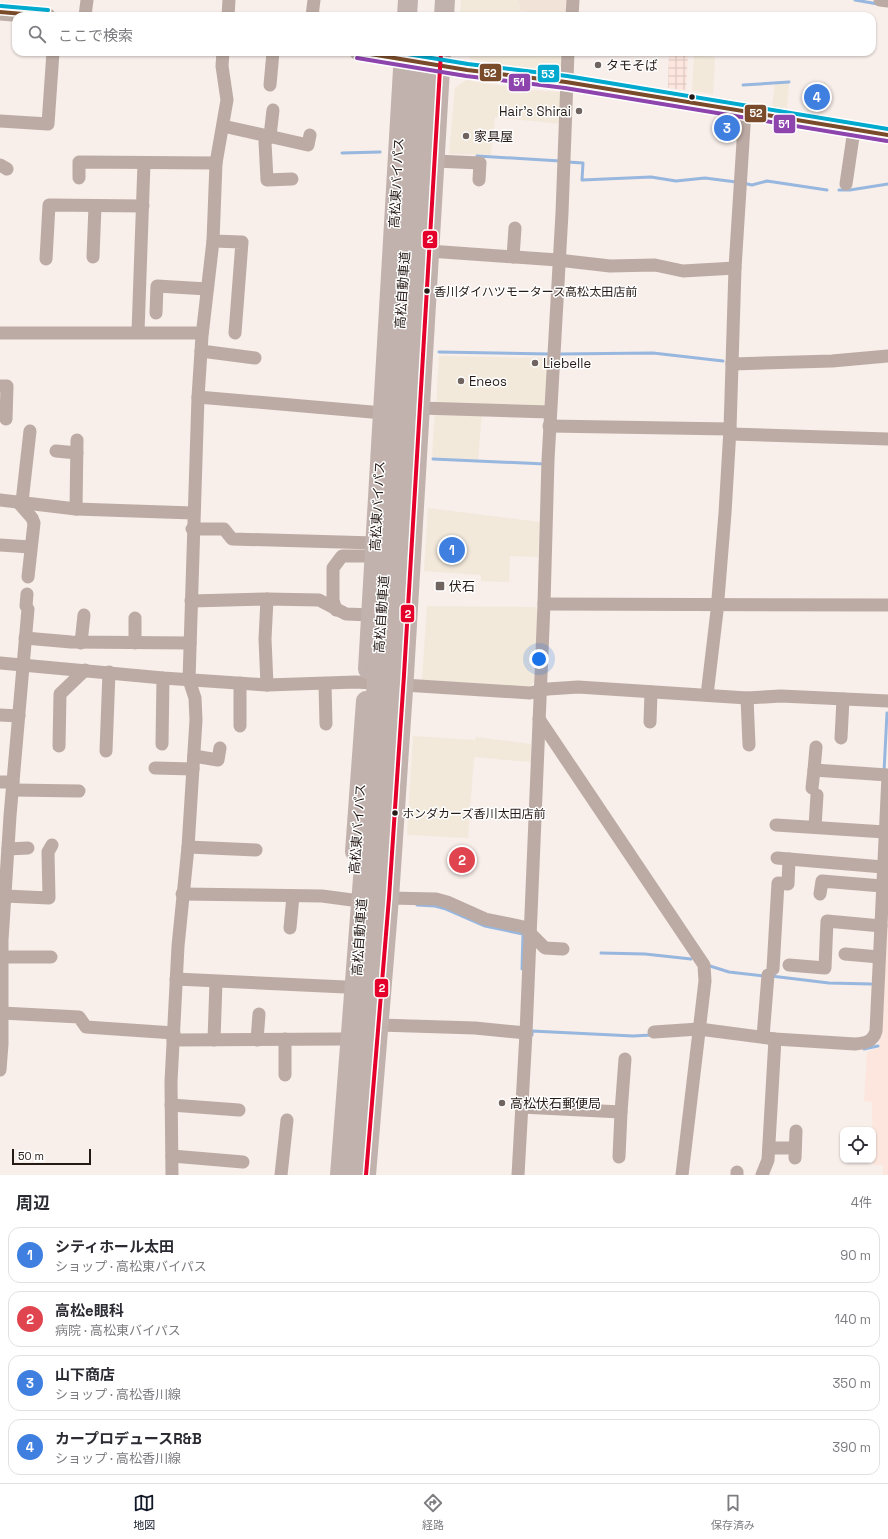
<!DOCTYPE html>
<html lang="ja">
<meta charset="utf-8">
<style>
body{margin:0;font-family:"Space Grotesk","Noto Sans JP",sans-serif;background:#f2f2f3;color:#2b2b33}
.controls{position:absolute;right:12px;bottom:12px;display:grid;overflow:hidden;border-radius:8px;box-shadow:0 1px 3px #0004}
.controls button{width:36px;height:36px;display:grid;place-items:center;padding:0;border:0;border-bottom:1px solid #e1e1e2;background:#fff;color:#2b2b33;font:20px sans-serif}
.scale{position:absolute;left:12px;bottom:10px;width:79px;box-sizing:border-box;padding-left:4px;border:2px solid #251a16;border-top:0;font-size:11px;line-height:14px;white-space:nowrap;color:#251a16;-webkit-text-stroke:3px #fff;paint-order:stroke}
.you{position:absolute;left:539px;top:659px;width:14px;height:14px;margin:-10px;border:3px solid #fff;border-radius:50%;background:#1a73e8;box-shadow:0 0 0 6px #1a73e833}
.badge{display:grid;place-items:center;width:26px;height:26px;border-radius:50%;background:#111827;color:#fff;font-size:13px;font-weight:700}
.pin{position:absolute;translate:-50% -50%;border:2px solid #fff;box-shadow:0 1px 4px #0006}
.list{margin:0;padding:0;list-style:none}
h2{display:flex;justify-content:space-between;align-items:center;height:52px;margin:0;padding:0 16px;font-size:17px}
h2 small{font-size:13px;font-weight:400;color:#7c7c81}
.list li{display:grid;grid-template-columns:26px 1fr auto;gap:12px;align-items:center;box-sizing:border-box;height:56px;margin:0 8px 8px;padding:0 8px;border:1px solid #e1e1e2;border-radius:12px}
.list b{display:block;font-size:15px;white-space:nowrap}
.list p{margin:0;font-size:13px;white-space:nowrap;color:#7c7c81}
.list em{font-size:13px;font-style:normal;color:#7c7c81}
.icon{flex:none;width:22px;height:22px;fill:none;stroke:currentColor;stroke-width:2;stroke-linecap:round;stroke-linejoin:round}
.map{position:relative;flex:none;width:888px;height:1175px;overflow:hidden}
.search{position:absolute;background:#fff;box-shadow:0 1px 3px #0004;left:12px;right:12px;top:12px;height:44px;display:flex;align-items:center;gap:10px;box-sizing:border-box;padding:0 14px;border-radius:12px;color:#7c7c81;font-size:15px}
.sheet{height:308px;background:#fff}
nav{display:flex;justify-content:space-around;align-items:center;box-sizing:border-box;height:56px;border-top:1px solid #e1e1e2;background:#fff;font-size:11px;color:#7c7c81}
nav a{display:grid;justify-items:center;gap:2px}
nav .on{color:#111827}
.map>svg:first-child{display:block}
.commercial{fill:#f2e9db}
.industrial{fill:url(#industrial-grid)}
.built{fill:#fce6de}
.medical{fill:#f1e3d8}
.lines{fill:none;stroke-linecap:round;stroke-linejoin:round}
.stream{stroke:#98b7df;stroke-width:3}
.minor{stroke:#bcaba4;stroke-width:13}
.major{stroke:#bcada6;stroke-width:17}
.highway{stroke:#c1b2ad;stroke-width:20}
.highway-bridge{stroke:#c1b2ad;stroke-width:20}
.bus-1-casing{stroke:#fff;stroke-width:7}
.bus-2-casing{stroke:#fff;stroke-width:7}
.bus-3-casing{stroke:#fff;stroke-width:7}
.bus-4-casing{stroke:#fff;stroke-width:7}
.bus-1{stroke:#7a4b2a;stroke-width:4}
.bus-2{stroke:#e4002b;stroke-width:4}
.bus-3{stroke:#8e44ad;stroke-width:4}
.bus-4{stroke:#00a9ce;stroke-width:4}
.poi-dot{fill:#6f6460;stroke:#fff;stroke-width:1.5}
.bus-dot{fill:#251a16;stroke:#fff;stroke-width:1.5}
.labels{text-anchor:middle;stroke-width:3;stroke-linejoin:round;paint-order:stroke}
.bus-label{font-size:12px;fill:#251a16;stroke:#fff;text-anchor:start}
.poi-label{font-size:13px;fill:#251a16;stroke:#fff;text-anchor:start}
.street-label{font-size:13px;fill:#251a16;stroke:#fff}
.line-badge{stroke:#fff;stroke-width:1.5}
.badge-label{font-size:11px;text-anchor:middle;font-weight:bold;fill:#fff}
</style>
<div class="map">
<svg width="888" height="1175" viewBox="0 0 888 1175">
<defs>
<pattern id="industrial-grid" width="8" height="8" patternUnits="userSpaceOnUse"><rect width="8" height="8" fill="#fce6de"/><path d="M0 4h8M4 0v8" fill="none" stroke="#d8c5be"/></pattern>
</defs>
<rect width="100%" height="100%" fill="#f8eeea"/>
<g class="commercial">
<polygon points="461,0 519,0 520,16 460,16"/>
<polygon points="465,52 565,52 563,74 471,59"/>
<polygon points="694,55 715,57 713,94 692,91"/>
<polygon points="466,80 530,90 561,92 561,124 495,117 491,155 449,154 455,88"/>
<polygon points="826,82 823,114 807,111 811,83"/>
<polygon points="789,83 787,109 772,107 775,84"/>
<polygon points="439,356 550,358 548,409 436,406"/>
<polygon points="435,411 482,412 478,461 432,457"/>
<polygon points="428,508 540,522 538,557 510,556 509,582 481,581 481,575 424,571"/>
<polygon points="427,606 535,607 538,610 534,682 529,687 422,680"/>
<polygon points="413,736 475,740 476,737 531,744 531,762 474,757 468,838 407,835"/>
</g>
<polygon class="industrial" points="669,52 688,52 686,90 668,88"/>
<polygon class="built" points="886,923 888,923 888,1175 883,1175 883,1165 873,1165 872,1102 864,1101 867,1052 879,1048"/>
<polygon class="medical" points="519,0 570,0 568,16 520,11"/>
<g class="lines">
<g class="stream">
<polyline points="855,0 878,4"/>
<polyline points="743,85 789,82"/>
<polyline points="342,153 380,152"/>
<polyline points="477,156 560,161"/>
<polyline points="567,162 583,163 582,180 651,177 676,181 705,178 736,182"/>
<polyline points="743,183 752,185 767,181 827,190"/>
<polyline points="839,190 850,190 888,184"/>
<polyline points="439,352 550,354"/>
<polyline points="559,354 653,353 723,361"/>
<polyline points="433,459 545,464"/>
<polyline points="884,772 887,713"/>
<polyline points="417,905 435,906 446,909 485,926 523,934 522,969"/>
<polyline points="601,953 645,954 691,959"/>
<polyline points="710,966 729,972 765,976"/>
<polyline points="771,976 829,983 871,984"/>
<polyline points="532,1035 532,1031 633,1036 652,1035"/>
<polyline points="864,1049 878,1046"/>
</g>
<g class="minor">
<polyline points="880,0 888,1"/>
<polyline points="85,16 87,0"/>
<polyline points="228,16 229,0"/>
<polyline points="312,16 314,0"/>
<polyline points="572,16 573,0"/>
<polyline points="270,85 273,52"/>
<polyline points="273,110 270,136 265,142 267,180 292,179"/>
<polyline points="0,121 48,124 53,52"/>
<polyline points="223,126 308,145 310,135"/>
<polyline points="435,161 480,163 479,180"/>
<polyline points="0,165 7,169"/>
<polyline points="79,178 79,162 216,163"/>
<polyline points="846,184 854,130"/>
<polyline points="213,241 242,242 235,333"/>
<polyline points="429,251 558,260 610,266 655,265 683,271 735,268"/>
<polyline points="93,257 95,206"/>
<polyline points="513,257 515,228"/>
<polyline points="46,259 49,205 143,206"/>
<polyline points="156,313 157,286 207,289"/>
<polyline points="138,332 144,163"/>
<polyline points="0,333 202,333"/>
<polyline points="201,351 255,358"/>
<polyline points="732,364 832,361 888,356"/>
<polyline points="0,386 7,386 6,419"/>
<polyline points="198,397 383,413"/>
<polyline points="420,408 550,412"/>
<polyline points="549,426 730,429"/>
<polyline points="730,434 888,439"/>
<polyline points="56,451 77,453"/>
<polyline points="0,500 76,509 193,513"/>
<polyline points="18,502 32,518 34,523 28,577"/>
<polyline points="22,502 30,431"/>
<polyline points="76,509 77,440"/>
<polyline points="192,529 224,529 232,539 375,543"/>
<polyline points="0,545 30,547"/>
<polyline points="267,599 265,639 267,685"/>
<polyline points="191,601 267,599 319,600 346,614 371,615"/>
<polyline points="544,604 888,605"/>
<polyline points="336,610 333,600 333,568 342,556 374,556"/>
<polyline points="135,618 135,643"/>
<polyline points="25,638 71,642 190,643"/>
<polyline points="81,643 84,615"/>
<polyline points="0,663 163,678 267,685 356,682 530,693 548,689 578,687 747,698 781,696 888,701"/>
<polyline points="325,684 326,724"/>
<polyline points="707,695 717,611 725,513 730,429 735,268 745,110"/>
<polyline points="747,698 749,745"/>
<polyline points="0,715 19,716"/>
<polyline points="539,719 704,965 705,981 682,1175"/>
<polyline points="650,722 651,692"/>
<polyline points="240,726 240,683"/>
<polyline points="841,738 843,699"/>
<polyline points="162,744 163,678"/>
<polyline points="59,746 60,694 85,670"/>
<polyline points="816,747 814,770 888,775"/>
<polyline points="106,751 109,672"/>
<polyline points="194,756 218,760 220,748"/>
<polyline points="155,768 193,769"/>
<polyline points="0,782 13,782"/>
<polyline points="812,788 814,770"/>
<polyline points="13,790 79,791"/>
<polyline points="776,825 885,832"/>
<polyline points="815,827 817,795"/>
<polyline points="188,847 256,850"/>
<polyline points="8,849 28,848"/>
<polyline points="777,858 883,867"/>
<polyline points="182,894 322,896 352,900"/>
<polyline points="820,894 822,881 882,886"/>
<polyline points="5,896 49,898 48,852 52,845"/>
<polyline points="389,898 436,899 447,902 485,919 524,927 545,948 563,949"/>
<polyline points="290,928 293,896"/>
<polyline points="845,954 879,957"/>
<polyline points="3,957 51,957"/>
<polyline points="789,965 825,968 827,921 881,926"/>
<polyline points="773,969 778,883 788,884 789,859"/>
<polyline points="176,979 345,987"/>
<polyline points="2,1013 79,1017 86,1027 174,1033"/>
<polyline points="379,1025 475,1028 526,1033"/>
<path d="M654,1032L699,1029L775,1039L855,1044C865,1043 873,1042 876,1031L888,776"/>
<polyline points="763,1037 768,975"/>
<polyline points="285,1039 285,1075"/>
<polyline points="173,1040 341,1039"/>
<polyline points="214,1040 216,982"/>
<polyline points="257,1040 259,1014"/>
<polyline points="0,1070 2,1044 2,940 10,816 28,609 26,606 27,594"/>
<polyline points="171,1105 239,1110"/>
<polyline points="521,1107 621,1112 619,1157"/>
<polyline points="621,1112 625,1059"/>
<polyline points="769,1148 795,1148"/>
<polyline points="172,1156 243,1162"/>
<polyline points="795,1158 796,1131"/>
<polyline points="172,1175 171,1082 178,946 188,847 196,720 195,698 189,680 198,397 202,336 213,241 216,163 227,100 222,66 223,52"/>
<polyline points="281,1175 287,1120"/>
<polyline points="518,1175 526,1033 544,604 548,460 562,213 568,52"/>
<polyline points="737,1175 737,1172"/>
<polyline points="762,1175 768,1160 775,1039"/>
</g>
<g class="major">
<polyline points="0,12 47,16"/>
<polyline points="358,52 467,70 566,82 888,135"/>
</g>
<g class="highway">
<polyline points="407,16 408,0"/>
<polyline points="444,16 445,0"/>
<polyline points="368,669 404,52"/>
<polyline points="355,852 366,701"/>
<polyline points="366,1175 389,898 404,675 441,52"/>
</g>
<g class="highway-bridge">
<polyline points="340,1175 370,788 417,52"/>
<path d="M356,1175C387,801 409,427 431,52"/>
</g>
<defs>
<g id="bus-1">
<polyline points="0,12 47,16"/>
<polyline points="358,52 467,70 566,82 888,135"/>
</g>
<polyline id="bus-2" points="366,1175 389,898 404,675 441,52"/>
<polyline id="bus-3" points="357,58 466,76 565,88 887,141"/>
<g id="bus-4">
<polyline points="1,6 48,10"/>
<polyline points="395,52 468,64 567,76 888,129"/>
</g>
</defs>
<use href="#bus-1" class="bus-1-casing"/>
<use href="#bus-2" class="bus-2-casing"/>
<use href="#bus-3" class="bus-3-casing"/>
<use href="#bus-4" class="bus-4-casing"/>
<use href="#bus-1" class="bus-1"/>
<use href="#bus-2" class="bus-2"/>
<use href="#bus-3" class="bus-3"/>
<use href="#bus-4" class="bus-4"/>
</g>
<g class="poi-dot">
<circle cx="598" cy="65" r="4"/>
<circle cx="579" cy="111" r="4"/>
<circle cx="466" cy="136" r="4"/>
<circle cx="535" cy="363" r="4"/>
<circle cx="461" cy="381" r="4"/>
<rect x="435" y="581" width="10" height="10" rx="2"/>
<circle cx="502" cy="1103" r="4"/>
</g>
<g class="bus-dot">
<circle cx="692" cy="97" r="3.5"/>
<circle cx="427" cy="291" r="3.5"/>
<circle cx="395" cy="813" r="3.5"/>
</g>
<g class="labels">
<g class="bus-label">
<text x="434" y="296">香川ダイハツモータース高松太田店前</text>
<text x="402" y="818">ホンダカーズ香川太田店前</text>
</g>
<g class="poi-label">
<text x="606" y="70">タモそば</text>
<text x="571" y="116" text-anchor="end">Hair’s Shirai</text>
<text x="474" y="141">家具屋</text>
<text x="543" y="368">Liebelle</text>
<text x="469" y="386">Eneos</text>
<text x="449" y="591">伏石</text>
<text x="510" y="1108">高松伏石郵便局</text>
</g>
<g class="street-label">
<text transform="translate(396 183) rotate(-87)" y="5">高松東バイパス</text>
<text transform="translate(402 290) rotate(-86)" y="5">高松自動車道</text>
<text transform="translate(377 506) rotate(-87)" y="5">高松東バイパス</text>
<text transform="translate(381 614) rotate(-86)" y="5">高松自動車道</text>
<text transform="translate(357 829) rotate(-86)" y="5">高松東バイパス</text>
<text transform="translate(359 937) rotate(-86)" y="5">高松自動車道</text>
</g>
</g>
<g class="line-badge">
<rect x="479" y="63" width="23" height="19" rx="4" fill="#7a4b2a"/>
<rect x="537" y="64" width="23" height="19" rx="4" fill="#00a9ce"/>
<rect x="508" y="73" width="23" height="19" rx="4" fill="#8e44ad"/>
<rect x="744" y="104" width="23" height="19" rx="4" fill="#7a4b2a"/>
<rect x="773" y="114" width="23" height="20" rx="4" fill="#8e44ad"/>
<rect x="422" y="230" width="16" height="19" rx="4" fill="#e4002b"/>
<rect x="400" y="604" width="15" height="19" rx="4" fill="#e4002b"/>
<rect x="374" y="978" width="15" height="20" rx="4" fill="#e4002b"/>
</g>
<g class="badge-label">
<text x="490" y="77">52</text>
<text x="548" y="78">53</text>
<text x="519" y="86">51</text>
<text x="756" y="117">52</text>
<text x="784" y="128">51</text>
<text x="430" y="243">2</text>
<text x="408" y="618">2</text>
<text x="382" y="992">2</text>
</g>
</svg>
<div class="controls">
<button><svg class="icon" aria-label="locate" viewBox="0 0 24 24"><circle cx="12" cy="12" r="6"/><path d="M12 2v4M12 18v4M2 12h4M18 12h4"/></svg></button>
</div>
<div class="scale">50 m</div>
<div class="you"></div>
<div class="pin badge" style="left:452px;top:550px;background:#3f7fe0">1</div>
<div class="pin badge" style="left:462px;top:860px;background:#e0444e">2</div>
<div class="pin badge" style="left:727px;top:128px;background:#3f7fe0">3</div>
<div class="pin badge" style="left:817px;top:97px;background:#3f7fe0">4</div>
<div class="search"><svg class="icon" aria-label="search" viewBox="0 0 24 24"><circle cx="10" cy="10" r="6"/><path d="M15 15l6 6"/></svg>ここで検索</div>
</div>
<section class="sheet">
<h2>周辺<small>4件</small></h2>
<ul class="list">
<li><span class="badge" style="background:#3f7fe0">1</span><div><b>シティホール太田</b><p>ショップ · 高松東バイパス</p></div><em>90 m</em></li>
<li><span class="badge" style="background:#e0444e">2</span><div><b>高松e眼科</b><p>病院 · 高松東バイパス</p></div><em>140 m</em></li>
<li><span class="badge" style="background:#3f7fe0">3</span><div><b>山下商店</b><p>ショップ · 高松香川線</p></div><em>350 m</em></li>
<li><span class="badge" style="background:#3f7fe0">4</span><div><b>カープロデュースR&amp;B</b><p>ショップ · 高松香川線</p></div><em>390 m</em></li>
</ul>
</section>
<nav>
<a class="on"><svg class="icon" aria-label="map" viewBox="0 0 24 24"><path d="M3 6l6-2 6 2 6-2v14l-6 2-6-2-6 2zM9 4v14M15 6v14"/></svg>地図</a>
<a><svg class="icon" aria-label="directions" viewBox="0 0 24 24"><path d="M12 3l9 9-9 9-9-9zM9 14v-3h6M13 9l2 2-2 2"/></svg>経路</a>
<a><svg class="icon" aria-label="saved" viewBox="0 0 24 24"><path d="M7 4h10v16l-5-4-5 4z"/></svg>保存済み</a>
</nav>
